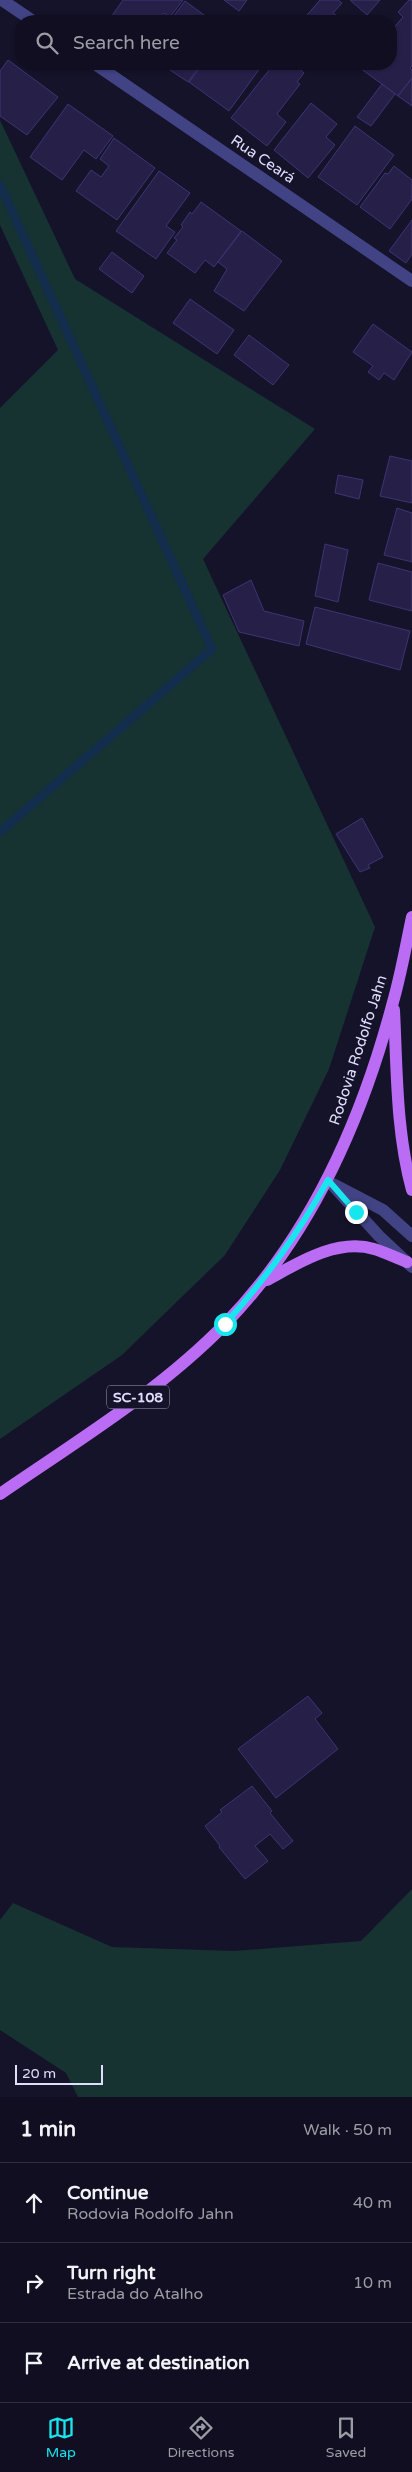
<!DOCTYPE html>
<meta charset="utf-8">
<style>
body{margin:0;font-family:"Varela Round",sans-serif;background:#191729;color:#f1f3f6}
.scale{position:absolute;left:15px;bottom:12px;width:88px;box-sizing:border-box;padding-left:5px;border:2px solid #e0defd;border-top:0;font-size:14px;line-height:18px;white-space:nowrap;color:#e0defd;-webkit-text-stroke:4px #15132a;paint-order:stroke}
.stop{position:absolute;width:15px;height:15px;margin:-11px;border:4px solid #18e6ee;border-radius:50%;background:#fff}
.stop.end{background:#18e6ee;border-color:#fff;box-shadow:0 1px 5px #0008}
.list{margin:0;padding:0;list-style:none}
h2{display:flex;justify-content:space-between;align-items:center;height:65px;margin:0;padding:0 20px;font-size:21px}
h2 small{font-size:16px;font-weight:400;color:#9c9ca5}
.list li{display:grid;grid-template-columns:32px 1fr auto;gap:15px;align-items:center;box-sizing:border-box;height:80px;padding:0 20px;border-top:1px solid #302e3e}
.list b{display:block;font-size:19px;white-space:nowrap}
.list p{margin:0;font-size:16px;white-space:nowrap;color:#9c9ca5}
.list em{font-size:16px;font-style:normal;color:#9c9ca5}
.icon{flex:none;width:28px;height:28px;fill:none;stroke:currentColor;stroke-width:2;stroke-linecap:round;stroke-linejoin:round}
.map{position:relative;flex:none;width:412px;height:2097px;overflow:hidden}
.search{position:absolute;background:#100e20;box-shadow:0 1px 4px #0004;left:15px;right:15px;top:15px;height:55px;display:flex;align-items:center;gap:12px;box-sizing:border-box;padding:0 18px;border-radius:20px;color:#9c9ca5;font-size:19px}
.sheet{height:305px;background:#100e20}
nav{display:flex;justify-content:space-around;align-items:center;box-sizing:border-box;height:70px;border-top:1px solid #302e3e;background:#100e20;font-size:14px;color:#9c9ca5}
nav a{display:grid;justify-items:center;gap:2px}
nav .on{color:#18e6ee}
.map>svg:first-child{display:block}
.green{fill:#163331}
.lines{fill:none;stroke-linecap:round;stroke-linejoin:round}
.stream{stroke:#132d4d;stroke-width:9}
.building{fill:#262049;stroke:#3d3474}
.minor{stroke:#424385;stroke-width:12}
.tertiary{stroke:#424385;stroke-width:12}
.primary{stroke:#ba6df4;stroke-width:12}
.route{stroke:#18e6ee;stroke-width:6}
.labels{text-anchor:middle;stroke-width:5;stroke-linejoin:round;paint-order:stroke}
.shield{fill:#15132a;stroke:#a3a1be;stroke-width:1}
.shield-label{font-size:14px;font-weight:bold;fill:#e0defd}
.street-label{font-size:15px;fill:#e0defd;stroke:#15132a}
</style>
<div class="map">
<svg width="412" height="2097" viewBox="0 0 412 2097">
<rect width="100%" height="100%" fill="#15132a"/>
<g class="green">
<polygon points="0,120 75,279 315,429 203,559 375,927 329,1069 280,1170 225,1255 122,1355 0,1439 0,408 58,350 0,225"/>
<polygon points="412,1889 412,2097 78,2097 66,2073 0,2030 0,1920 13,1903 112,1947 234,1951 361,1941"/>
</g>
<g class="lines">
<polyline class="stream" points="0,185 212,649 0,832"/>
</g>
<g class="building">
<polygon points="123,0 183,0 170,17 164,13 158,21 110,21 109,20"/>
<polygon points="224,0 247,0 239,11"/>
<polygon points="320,0 338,0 342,3 333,13 337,16 333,21 302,21"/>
<polygon points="350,0 380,0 367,15"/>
<polygon points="409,0 412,0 412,66 410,68 412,70 412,78 398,96 360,68 363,64 391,64 391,31 403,17 398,12"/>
<polygon points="185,1 212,21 170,21"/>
<polygon points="8,60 58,97 27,135 0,116 0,71"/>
<polygon points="161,64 201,64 188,82"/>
<polygon points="203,64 263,64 229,111 189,82"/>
<polygon points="274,64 293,64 304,73 297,82 300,84 277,114 286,122 267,146 231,118"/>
<polygon points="412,78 412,106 398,96"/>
<polygon points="382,84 395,94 371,126 357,117"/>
<polygon points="311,103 337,124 326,137 335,145 308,178 274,150"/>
<polygon points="68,104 113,136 96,159 84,150 62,180 30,157"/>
<polygon points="355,126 394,155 357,205 318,177"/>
<polygon points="114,138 155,168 117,220 76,191 91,170 101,177 109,166 100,159"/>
<polygon points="394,166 412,180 412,199 390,229 360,207 385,173 388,174"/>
<polygon points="159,171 190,193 166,226 175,232 156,259 116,231"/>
<polygon points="201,202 241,231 214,267 205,260 195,273 167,253 177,240 174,238 183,227 181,225 190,212 192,214"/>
<polygon points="412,220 412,254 406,263 389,251"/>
<polygon points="242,231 282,261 244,311 214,291 227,269 218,262"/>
<polygon points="112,252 144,276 132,293 99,269"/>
<polygon points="190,299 234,330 217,354 173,323"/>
<polygon points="373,324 412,352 394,380 384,373 379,380 368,372 373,366 353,352"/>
<polygon points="249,335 289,365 273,385 234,355"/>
<polygon points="390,456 412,461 412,503 380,496"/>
<polygon points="338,475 363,480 359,499 335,493"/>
<polygon points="397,508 412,513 412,562 384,555"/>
<polygon points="325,544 348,550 338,602 315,596"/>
<polygon points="378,563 412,572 412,611 369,600"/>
<polygon points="251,580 264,611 304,621 299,646 239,632 223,595"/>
<polygon points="315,607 410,631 400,670 306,644"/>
<polygon points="362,818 383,857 368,865 370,868 360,872 336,834"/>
<polygon points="308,1696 322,1713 315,1719 338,1749 276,1798 238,1749"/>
<polygon points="252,1786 272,1811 270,1813 293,1841 283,1849 270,1834 255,1846 268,1861 245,1879 219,1847 220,1846 205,1826 222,1812 220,1810"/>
</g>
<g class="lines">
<g class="minor">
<polyline points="2,0 33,21"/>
<polyline points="95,64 412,281"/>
</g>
<g class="tertiary">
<polyline points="328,1180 379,1236 412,1267"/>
<polyline points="335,1185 383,1210 412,1236"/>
</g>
<g class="primary">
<path d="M394,1010C397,1070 396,1131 412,1190"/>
<path d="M267,1280C298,1263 337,1238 374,1249C385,1252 396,1258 407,1262"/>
<path d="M0,1494C77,1441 160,1391 226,1323C311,1235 362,1120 393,1002C401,974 406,945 412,917"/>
</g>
</g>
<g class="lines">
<path class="route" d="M225,1324C267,1277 297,1235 328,1180L356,1212"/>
</g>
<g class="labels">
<rect class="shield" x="107" y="1385.5" width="62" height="23" rx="4"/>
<g class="shield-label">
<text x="138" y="1402">SC-108</text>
</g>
<g class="street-label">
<text transform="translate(263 159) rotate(34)" y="5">Rua Ceará</text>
<text transform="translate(358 1050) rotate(-72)" y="5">Rodovia Rodolfo Jahn</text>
</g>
</g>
</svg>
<div class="scale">20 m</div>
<div class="stop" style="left:225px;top:1324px"></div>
<div class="stop end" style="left:356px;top:1212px"></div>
<div class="search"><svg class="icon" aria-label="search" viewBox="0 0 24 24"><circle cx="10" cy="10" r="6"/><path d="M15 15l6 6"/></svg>Search here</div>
</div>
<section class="sheet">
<h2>1 min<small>Walk · 50 m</small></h2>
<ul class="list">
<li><svg class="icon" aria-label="ahead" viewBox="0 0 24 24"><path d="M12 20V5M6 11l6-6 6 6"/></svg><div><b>Continue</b><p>Rodovia Rodolfo Jahn</p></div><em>40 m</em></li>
<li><svg class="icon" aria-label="right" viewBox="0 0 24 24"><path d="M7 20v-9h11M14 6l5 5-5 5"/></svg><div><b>Turn right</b><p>Estrada do Atalho</p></div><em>10 m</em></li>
<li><svg class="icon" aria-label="arrive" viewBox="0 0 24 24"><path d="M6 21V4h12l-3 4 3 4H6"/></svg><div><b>Arrive at destination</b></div></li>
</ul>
</section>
<nav>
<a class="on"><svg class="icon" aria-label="map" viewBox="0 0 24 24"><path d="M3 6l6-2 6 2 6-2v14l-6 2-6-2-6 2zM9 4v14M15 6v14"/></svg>Map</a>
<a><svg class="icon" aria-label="directions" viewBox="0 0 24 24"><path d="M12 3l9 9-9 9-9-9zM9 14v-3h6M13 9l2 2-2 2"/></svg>Directions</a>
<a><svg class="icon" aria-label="saved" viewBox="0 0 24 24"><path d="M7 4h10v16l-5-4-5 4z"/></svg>Saved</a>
</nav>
